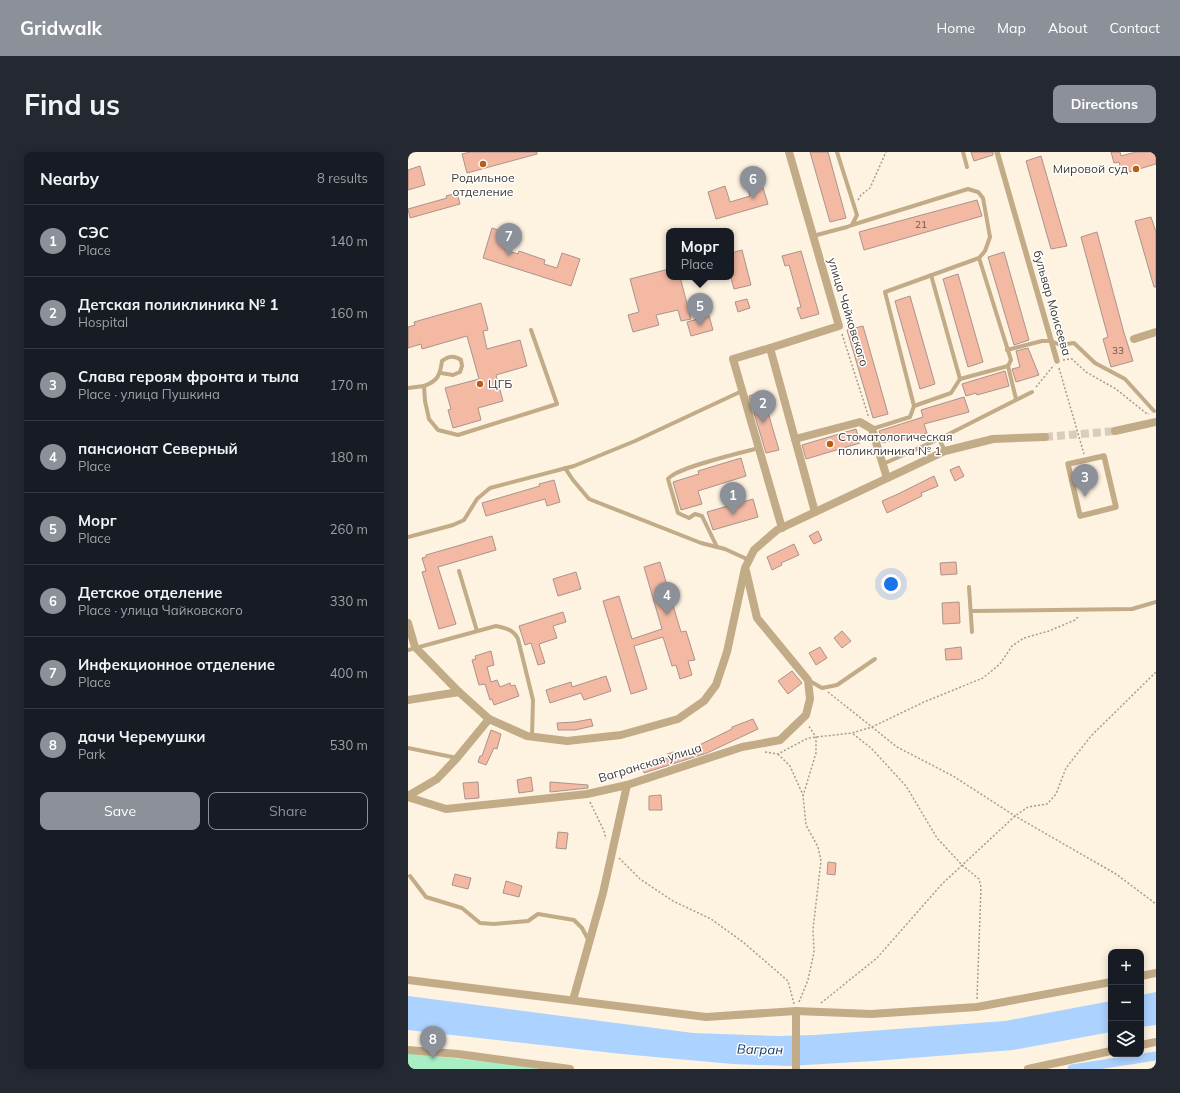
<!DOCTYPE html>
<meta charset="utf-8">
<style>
body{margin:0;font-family:Mulish,sans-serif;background:#242831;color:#f1f3f6}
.controls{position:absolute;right:12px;bottom:12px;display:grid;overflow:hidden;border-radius:8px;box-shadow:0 2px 10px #0003}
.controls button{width:36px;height:36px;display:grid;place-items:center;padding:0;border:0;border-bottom:1px solid #363941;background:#171b24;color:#f1f3f6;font:20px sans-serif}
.you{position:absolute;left:483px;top:432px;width:14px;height:14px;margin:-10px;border:3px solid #fff;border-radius:50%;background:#1a73e8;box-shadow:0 0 0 6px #1a73e833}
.badge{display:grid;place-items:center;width:26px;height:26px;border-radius:50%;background:#8c9099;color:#fff;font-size:13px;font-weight:700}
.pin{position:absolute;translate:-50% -33px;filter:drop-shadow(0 1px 2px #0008)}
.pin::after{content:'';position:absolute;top:21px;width:14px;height:12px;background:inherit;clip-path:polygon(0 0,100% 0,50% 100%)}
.popup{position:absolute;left:258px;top:76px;width:68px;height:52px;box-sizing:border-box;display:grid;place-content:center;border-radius:8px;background:#171b24;filter:drop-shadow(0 1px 3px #0005);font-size:13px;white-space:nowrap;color:#9ea1a6}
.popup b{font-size:15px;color:#f1f3f6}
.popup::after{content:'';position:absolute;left:50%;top:100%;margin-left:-8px;border:8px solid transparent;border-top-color:#171b24}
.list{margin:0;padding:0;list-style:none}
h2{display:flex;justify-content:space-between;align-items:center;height:52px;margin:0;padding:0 16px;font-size:17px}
h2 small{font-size:13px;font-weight:400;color:#9ea1a6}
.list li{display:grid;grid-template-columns:26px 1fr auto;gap:12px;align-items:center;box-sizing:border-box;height:72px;padding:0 16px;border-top:1px solid #363941}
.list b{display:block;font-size:15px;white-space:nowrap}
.list p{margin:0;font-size:13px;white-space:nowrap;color:#9ea1a6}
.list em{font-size:13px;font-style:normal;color:#9ea1a6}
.actions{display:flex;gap:8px;padding:12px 16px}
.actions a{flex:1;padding:9px 0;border:1px solid #8c9099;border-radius:8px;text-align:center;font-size:14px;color:#8c9099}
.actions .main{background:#8c9099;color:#fff}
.icon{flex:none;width:22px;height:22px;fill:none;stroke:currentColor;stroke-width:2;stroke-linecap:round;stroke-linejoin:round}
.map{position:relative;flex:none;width:748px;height:917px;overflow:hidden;border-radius:8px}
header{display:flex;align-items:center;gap:24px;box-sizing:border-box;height:56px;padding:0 20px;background:#8c9099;color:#fff}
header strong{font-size:19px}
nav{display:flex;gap:22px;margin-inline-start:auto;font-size:14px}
.intro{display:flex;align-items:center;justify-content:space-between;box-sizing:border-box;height:96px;padding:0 24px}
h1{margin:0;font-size:28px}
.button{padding:10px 18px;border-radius:8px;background:#8c9099;color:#fff;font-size:14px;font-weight:700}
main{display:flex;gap:24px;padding:0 24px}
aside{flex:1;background:#171b24;border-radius:8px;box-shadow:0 2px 10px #0003}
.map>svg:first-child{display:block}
.green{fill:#a7eec5}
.water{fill:#acd2ff}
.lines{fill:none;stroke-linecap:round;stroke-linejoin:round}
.canal{stroke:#acd2ff;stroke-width:9}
.building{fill:#f3b9a3;stroke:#a9948d}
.minor-tunnel{stroke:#d8cdbd;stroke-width:8;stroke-dasharray:8 4;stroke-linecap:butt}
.path{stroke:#a59d90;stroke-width:1.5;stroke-dasharray:2 2;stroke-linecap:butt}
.service{stroke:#c2ab87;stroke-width:4}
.pedestrian{stroke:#c2ab87;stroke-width:5.5}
.minor{stroke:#c2ab87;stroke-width:8}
.poi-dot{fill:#bb5c14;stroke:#fff;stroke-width:1.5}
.labels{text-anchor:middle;stroke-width:3;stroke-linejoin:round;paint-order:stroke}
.number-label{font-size:10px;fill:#6b5a4f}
.poi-label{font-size:12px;fill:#3e3a33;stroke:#fff;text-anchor:start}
.street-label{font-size:12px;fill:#3e3a33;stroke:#fff}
.water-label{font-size:13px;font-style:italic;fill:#0e3b68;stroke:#fff}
</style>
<header>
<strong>Gridwalk</strong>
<nav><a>Home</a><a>Map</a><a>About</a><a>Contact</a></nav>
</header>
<div class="intro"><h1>Find us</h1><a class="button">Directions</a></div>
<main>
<aside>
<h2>Nearby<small>8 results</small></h2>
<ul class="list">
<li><span class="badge">1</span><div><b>СЭС</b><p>Place</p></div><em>140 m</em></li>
<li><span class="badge">2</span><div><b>Детская поликлиника № 1</b><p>Hospital</p></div><em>160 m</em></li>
<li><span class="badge">3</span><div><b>Слава героям фронта и тыла</b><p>Place · улица Пушкина</p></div><em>170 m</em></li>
<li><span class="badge">4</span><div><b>пансионат Северный</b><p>Place</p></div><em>180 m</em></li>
<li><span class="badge">5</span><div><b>Морг</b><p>Place</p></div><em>260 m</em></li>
<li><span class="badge">6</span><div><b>Детское отделение</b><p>Place · улица Чайковского</p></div><em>330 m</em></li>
<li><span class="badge">7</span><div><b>Инфекционное отделение</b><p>Place</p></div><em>400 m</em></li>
<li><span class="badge">8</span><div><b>дачи Черемушки</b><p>Park</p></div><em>530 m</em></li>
</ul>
<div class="actions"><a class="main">Save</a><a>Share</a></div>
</aside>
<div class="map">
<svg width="748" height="917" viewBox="0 0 748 917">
<rect width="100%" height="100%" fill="#fef2e0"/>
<polygon class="green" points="0,901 99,912 131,917 0,917"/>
<g class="water">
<polygon points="748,840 748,873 733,875 733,843"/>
<polygon points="0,844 285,881 370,884 407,883 597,869 703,849 703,880 605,898 466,909 380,914 325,912 214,902 0,878"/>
</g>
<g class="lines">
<polyline class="canal" points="664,917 748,904"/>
</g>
<g class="building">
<polygon points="62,0 129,0 129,2 59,21 54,2"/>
<polygon points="402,0 420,0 438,66 422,70"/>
<polygon points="563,0 585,0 585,3 566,9"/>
<polygon points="703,0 712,0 713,4 728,0 748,0 748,12 714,22 711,10 706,11"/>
<polygon points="633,4 659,94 643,97 618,9"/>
<polygon points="12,14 17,33 0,38 0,18"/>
<polygon points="351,23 360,52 308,67 300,40 317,34 322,50 342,44 337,28"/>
<polygon points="49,41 52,52 2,66 0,57 39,46 38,44"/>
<polygon points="569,48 574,64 456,98 451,80"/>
<polygon points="743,65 748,80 748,135 746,135 727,69"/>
<polygon points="84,76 102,82 97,98 110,102 111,99 137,108 136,112 149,116 154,101 172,107 163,134 75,106"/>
<polygon points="689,80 716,181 725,209 703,215 695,187 700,185 673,85"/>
<polygon points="334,98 343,133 326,137 323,126 323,101"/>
<polygon points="393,99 411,162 393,167 389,156 393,155 381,113 377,114 374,104"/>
<polygon points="596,100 621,188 606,193 580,105"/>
<polygon points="261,117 261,125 272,125 283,167 273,169 270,158 248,163 251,173 225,180 220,163 231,160 222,127"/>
<polygon points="550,122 575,210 560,215 535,127"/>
<polygon points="502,144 527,232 512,237 487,149"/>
<polygon points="339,147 342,156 330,160 327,150"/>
<polygon points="73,151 80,178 75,179 79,197 112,188 119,214 88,223 95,249 70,256 73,268 45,276 40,258 43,257 37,236 71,227 59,184 14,197 13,192 0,196 0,175 7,173 6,170"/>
<polygon points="301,164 305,178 283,184 279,170"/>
<polygon points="455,174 480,262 465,266 439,178"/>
<polygon points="620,196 631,223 608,230 604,217 612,215 608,199"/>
<polygon points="597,219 601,234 569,243 568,241 558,244 554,232"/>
<polygon points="354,240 371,298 358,301 341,244"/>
<polygon points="556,245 561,260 516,272 519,281 486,290 485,288 475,291 471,279 515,265 513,258"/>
<polygon points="448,277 452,291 398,307 394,293"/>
<polygon points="333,306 338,324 290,339 294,352 273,358 265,330 291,322 290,319"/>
<polygon points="551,314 556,324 547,329 542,318"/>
<polygon points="526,324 530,334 513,341 514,344 479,361 474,349 490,342"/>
<polygon points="146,328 152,350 139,354 137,347 78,364 74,351 132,334 131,332"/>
<polygon points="345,347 350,365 305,378 299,360"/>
<polygon points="410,379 414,388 406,392 401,384"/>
<polygon points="84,384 88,398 30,415 48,472 31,477 14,420 18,419 14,406 18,405 18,403"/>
<polygon points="386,392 391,403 373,411 374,413 364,418 359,405"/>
<polygon points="252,410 273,480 278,479 287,508 280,509 284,523 272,527 268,513 264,514 255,485 226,494 239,537 223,542 195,449 211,444 224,487 254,477 236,415"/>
<polygon points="548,410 549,422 533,423 532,411"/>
<polygon points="168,420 173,437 150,444 145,427"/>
<polygon points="551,450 552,471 535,472 534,451"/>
<polygon points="155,460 158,470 145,474 149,486 131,492 137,511 130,513 123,491 117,493 111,474"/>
<polygon points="434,479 443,489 434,496 426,486"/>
<polygon points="412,495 419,506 408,513 401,501"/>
<polygon points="553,495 554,507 538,508 537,497"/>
<polygon points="83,499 86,513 79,515 83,530 89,528 92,535 102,531 103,534 107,533 111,544 86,553 84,547 82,548 77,532 71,533 64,508 68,507 67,504"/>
<polygon points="384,519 394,531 380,542 370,529"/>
<polygon points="198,524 203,539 176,548 173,541 142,551 138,538 163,530 164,535"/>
<polygon points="183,567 185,574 167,578 150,578 149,571 167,570"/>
<polygon points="345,567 350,577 299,601 236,621 235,613 255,610 255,607 260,606 259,602 266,600 266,602 274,600 275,601 324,577 324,575"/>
<polygon points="83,578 93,582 89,597 86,596 78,613 70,610 72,604 74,604"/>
<polygon points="123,625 125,639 111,641 109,628"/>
<polygon points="70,630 71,646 57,647 55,631"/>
<polygon points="142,630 180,633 180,636 142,640"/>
<polygon points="253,643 254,658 241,658 241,644"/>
<polygon points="150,680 160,681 158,697 148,696"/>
<polygon points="420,710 428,711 427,723 419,722"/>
<polygon points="47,722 63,726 60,737 44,733"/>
<polygon points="98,729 114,734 111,745 95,741"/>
</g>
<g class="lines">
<polyline class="minor-tunnel" points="637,285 707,279"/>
<g class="path">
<polyline points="450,48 453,43 462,36 478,0"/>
<polyline points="434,182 461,266"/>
<polyline points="655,208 664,207 678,220 708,237 739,262 741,262"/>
<polyline points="651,216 676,302"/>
<polyline points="628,235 646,213"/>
<polyline points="420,540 489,595 545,624 607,664 708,722 748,752"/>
<polyline points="445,582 463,596 498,634 529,686 554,713 571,727 573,735 569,847"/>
<polyline points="357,600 370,602 400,586 444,581 464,575 516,550 575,526 592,512 604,494 616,486 641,479 667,468 671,464"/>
<polyline points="370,602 382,614 395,643"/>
<polyline points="182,650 196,679 198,687"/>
<polyline points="211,706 232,727 265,749 303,767 335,790 380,829 386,852"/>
<polyline points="391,850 400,828 406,800 405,777 413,709 410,695 398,673 395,644 408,601 408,585 400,573"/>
<polyline points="413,851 469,806 534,732 607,664 620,655 639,652 648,642 658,616 683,584 748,520"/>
</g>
<g class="service">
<polyline points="555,0 559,15"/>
<polyline points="444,73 560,37 570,40 575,46 582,85 577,99 571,106 477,140 506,254"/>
<polyline points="405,84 439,75 444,73 449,63 429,0"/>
<polyline points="571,106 603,208 600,214 608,247"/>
<polyline points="523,123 552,227"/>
<polyline points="599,198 634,189 643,189 652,193 666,191 687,211 717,227 746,259"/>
<path d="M16,234C30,229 32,223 34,209C41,204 46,203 53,208L54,214L52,220L45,223L33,221"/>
<polyline points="0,236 16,234 17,249 21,267 30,278 50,283 149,252 123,178"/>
<polyline points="464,277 502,265 506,254 543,241 552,227 600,214"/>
<polyline points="531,287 537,299"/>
<polyline points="475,312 531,287 624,240"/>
<polyline points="157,316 165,328 181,347 293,391 317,397 341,408"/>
<polyline points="0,385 45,373 56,368 69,347 82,336 166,314 227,289 334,239"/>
<path d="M309,395L294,364L287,362L281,366L270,361L260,327C269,315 333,301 351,296"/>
<polyline points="51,419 69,479"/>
<polyline points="561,435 564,480"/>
<polyline points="564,459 724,457 748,450"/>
<path d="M0,498L88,474C98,476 106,478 110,487L125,548L124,584"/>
<polyline points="400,528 414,536 429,533 467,507"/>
<polyline points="0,596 49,606"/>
<polyline points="2,724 18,745 54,756 72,771 86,772 120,769 130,762 166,768 174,776 181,789"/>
</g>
<g class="pedestrian">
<polyline points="589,0 649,209"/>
<polygon points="696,304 708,355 672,364 660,312"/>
</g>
<g class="minor">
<polyline points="381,0 431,174 362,196 407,360"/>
<polyline points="726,187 748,180"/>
<polyline points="362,196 325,207 374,376"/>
<polyline points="707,279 748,270"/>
<polyline points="387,287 452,270 464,277 479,326"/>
<polyline points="0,471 7,495 51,540 81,567 119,584 159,589 213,583 270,567 296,549 308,533 319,500 337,416 346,398 369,378 537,299 585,287 637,285"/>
<polyline points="0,548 51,540"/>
<polyline points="0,644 29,627 49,606 81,567"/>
<polyline points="0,645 38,657 179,642 219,633 334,595 372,588 398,563 402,547 400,528 349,466 338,419"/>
<polyline points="733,824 748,821"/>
<polyline points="0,828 298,865 388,859 463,862 569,855 703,830"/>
<polyline points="165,848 195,741 219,633"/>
<polyline points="733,893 748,890"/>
<polyline points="0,898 50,902 162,917"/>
<polyline points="388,917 388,859"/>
<polyline points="620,917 703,899"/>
</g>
</g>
<g class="poi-dot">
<circle cx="75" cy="12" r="4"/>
<circle cx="728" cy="17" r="4"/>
<circle cx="72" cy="232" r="4"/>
<circle cx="422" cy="292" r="4"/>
</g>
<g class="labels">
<g class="number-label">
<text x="513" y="76">21</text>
<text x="710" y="202">33</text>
</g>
<g class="poi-label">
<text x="720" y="21" text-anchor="end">Мировой суд</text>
<text x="75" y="30" text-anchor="middle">Родильное<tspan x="75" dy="14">отделение</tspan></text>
<text x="80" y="236">ЦГБ</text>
<text x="430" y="289">Стоматологическая<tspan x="430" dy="14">поликлиника № 1</tspan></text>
</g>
<g class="street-label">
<text transform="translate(644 151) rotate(74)" y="4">бульвар Моисеева</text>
<text transform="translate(440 160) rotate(73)" y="4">улица Чайковского</text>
<text transform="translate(242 611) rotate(-17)" y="4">Вагранская улица</text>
</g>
<g class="water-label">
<text transform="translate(352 897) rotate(1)" y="5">Вагран</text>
</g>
</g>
</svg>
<div class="controls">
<button>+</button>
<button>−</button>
<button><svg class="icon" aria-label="layers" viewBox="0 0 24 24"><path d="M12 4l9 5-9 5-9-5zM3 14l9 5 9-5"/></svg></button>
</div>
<div class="you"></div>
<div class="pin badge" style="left:325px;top:363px">1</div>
<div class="pin badge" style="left:355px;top:271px">2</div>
<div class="pin badge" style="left:677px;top:345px">3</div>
<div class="pin badge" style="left:259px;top:463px">4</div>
<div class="pin badge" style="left:292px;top:174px">5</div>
<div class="popup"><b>Морг</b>Place</div>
<div class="pin badge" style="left:345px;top:47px">6</div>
<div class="pin badge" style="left:101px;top:104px">7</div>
<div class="pin badge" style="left:25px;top:907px">8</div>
</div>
</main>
